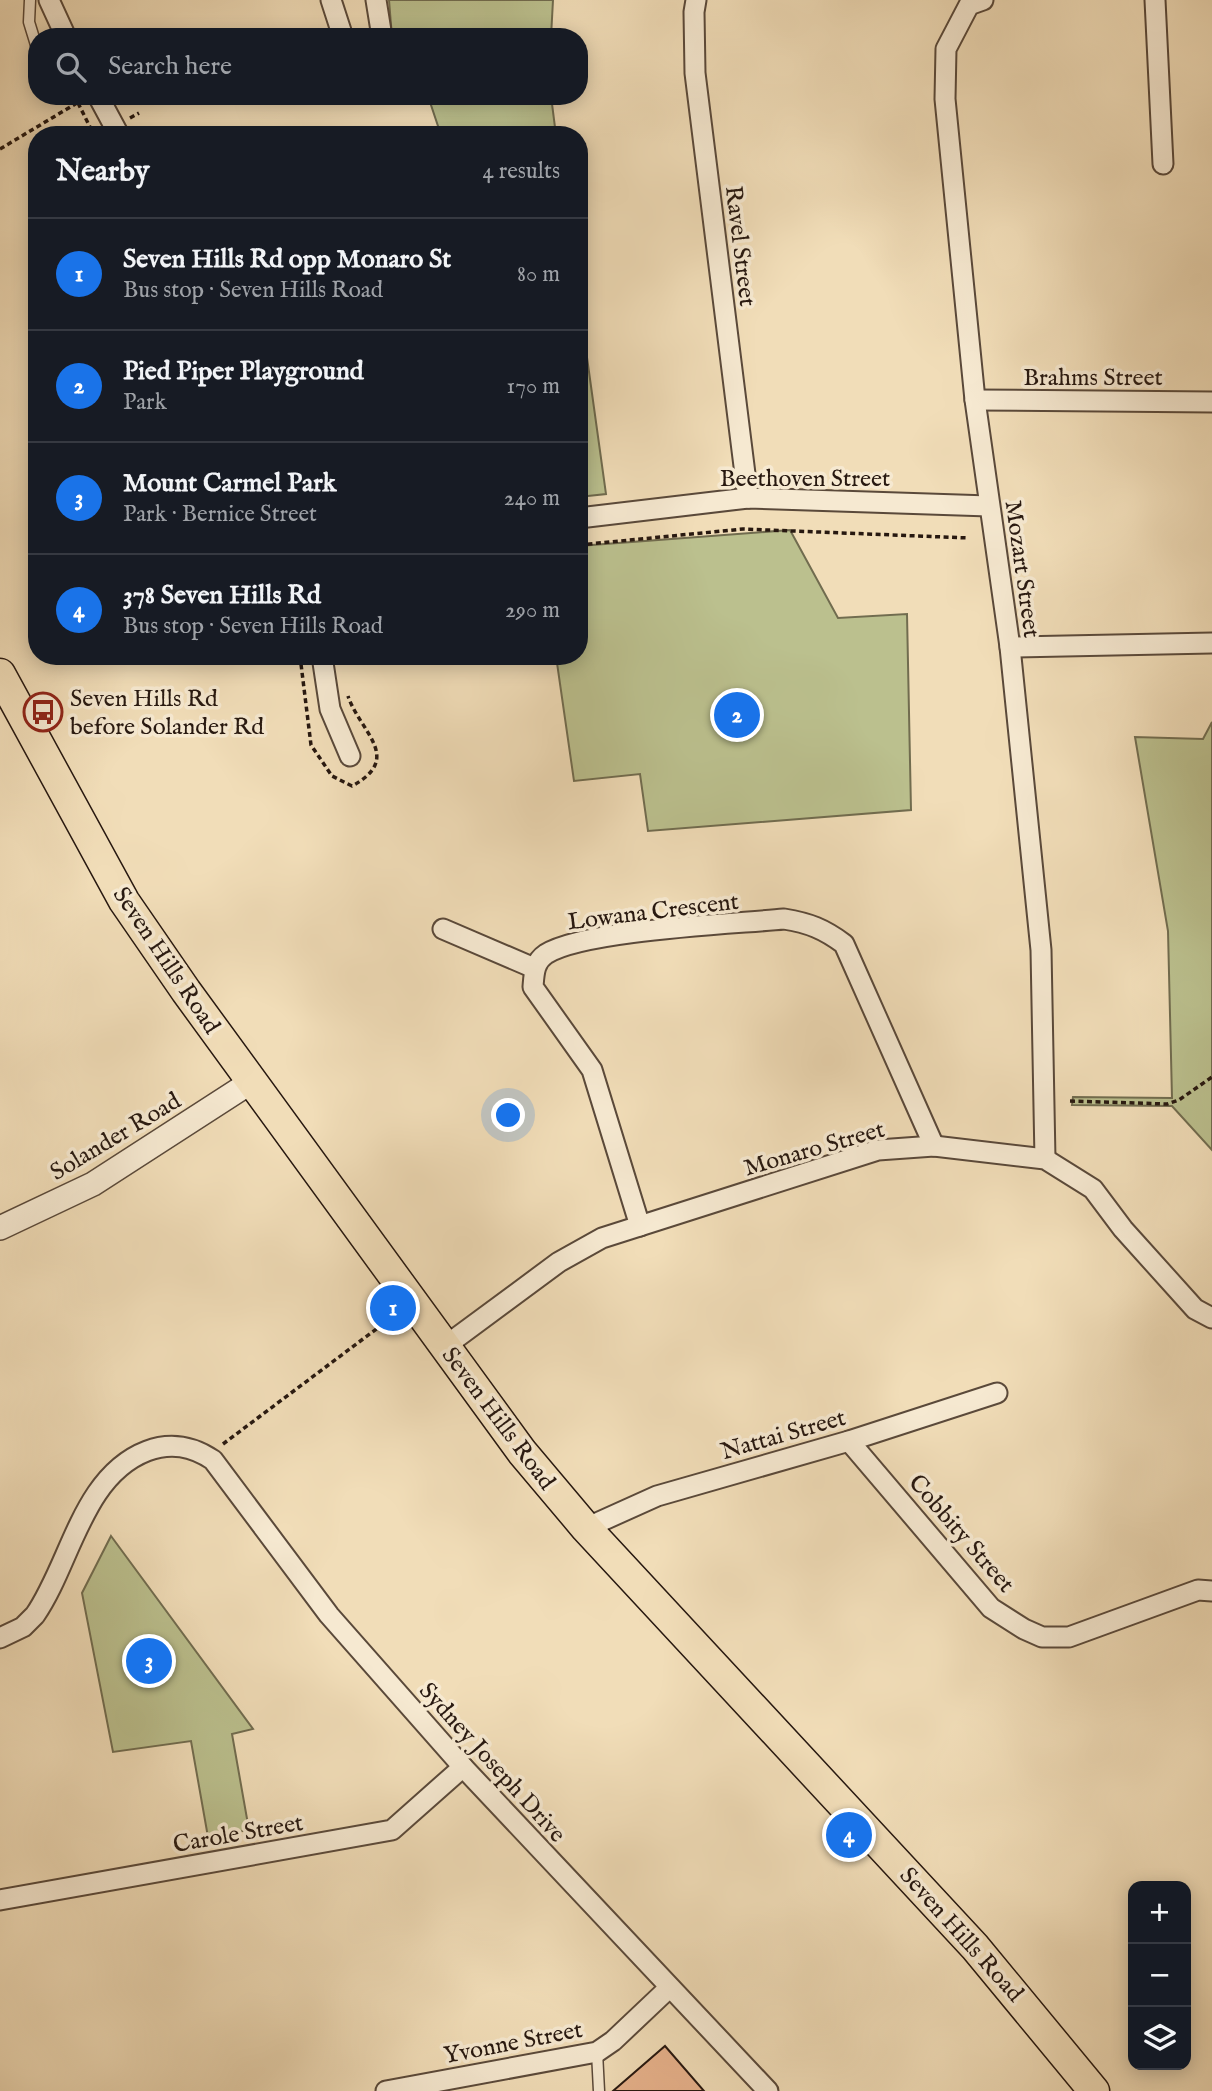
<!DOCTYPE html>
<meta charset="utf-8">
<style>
body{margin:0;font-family:"IM FELL English",serif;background:#242831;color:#f1f3f6}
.controls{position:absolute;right:21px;bottom:21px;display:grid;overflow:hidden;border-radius:14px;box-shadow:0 4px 18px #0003}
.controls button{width:63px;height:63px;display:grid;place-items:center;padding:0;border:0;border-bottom:2px solid #363941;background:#171b24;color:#f1f3f6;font:35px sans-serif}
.you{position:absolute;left:509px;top:1116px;width:24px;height:24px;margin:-18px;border:5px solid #fff;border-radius:50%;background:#1a73e8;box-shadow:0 0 0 10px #1a73e833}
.badge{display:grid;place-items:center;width:46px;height:46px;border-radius:50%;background:#1a73e8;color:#fff;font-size:23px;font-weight:700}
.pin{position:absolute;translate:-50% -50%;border:4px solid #fff;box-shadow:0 2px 7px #0006}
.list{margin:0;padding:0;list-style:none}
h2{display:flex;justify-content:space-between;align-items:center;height:91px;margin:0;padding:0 28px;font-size:30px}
h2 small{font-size:23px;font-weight:400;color:#9ea1a6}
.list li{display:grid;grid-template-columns:46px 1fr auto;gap:21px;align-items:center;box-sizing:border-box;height:112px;padding:0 28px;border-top:2px solid #363941}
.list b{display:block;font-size:26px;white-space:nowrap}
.list p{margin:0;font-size:23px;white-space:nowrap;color:#9ea1a6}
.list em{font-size:23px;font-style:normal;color:#9ea1a6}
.icon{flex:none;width:38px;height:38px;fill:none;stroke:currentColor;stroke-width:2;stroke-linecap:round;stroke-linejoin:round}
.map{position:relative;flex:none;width:1212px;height:2091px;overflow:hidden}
.search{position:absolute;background:#171b24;box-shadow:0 4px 18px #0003;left:28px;top:28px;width:560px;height:77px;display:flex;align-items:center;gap:18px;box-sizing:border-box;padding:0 24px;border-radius:28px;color:#9ea1a6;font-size:26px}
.panel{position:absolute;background:#171b24;box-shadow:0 4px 18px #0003;left:28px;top:126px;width:560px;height:539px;border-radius:28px}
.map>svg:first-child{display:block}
.green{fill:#bbc08e;stroke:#716c4f;stroke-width:2}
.building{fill:#e7b28c;stroke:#271810;stroke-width:2}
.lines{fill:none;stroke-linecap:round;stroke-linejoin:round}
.service-casing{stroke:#5a493a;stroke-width:13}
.minor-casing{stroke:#5a493a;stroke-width:23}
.tertiary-casing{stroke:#5a493a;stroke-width:26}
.primary-casing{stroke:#271810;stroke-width:33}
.path{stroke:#271810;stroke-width:3.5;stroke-dasharray:5 3.5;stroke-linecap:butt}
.service{stroke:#f6e9d1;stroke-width:10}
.minor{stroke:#f6e9d1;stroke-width:19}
.tertiary{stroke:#f6e9d1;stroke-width:23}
.primary{stroke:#f1ddb8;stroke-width:30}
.labels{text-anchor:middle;stroke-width:7;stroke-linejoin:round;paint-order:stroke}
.street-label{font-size:24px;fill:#271810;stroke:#f6e9d1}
.poi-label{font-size:24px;fill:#271810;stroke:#f6e9d1;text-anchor:start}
</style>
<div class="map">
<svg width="1212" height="2091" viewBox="0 0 1212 2091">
<rect width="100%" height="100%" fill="#f1ddb8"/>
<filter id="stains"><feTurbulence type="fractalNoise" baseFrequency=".00286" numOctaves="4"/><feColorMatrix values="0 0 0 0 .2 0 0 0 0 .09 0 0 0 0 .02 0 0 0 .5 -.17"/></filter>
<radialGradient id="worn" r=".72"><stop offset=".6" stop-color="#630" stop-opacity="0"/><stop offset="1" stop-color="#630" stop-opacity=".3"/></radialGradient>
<g class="green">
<polygon points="389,0 553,0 551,37 392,37"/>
<polygon points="428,96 551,96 556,135 441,135"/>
<polygon points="579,300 606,494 579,497"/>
<polygon points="790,530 838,618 907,614 911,810 648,831 640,774 574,781 556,656 579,656 579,546"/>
<polygon points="1212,722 1212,1150 1172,1106 1072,1105 1073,1097 1172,1098 1168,931 1135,737 1203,739"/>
<polygon points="111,1536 253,1729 232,1734 249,1830 208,1837 191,1741 113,1752 82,1593"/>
</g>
<polygon class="building" points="665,2046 704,2091 613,2091"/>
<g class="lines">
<defs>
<g id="service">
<polyline points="30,0 29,22 37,48"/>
<polyline points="597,2052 599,2091"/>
</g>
<g id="minor">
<polyline points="49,0 66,37"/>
<polyline points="331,0 343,37"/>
<polyline points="376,0 382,37"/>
<polyline points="696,0 694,12 695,73 748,498"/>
<polyline points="983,0 969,5 946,49 945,99 975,400 1010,647 1041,950 1045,1159"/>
<polyline points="1155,0 1163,164"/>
<polyline points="98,96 119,135"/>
<polyline points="975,400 1212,402"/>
<polyline points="579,518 748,498 989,506"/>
<polyline points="1010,647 1212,643"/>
<polyline points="322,656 330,709 350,756"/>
<polyline points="443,929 534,968"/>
<path d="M640,1226L592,1070L533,987C534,974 534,962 546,954C584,930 733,924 784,919C809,923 824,929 844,944L934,1146"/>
<polyline points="444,1347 559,1262 602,1238 878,1150 934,1146 1045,1159 1093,1189 1123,1229 1195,1309 1212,1318"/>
<polyline points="849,1441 991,1608 1024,1629 1042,1637 1069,1637 1198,1590 1212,1591"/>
<polyline points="586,1528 657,1496 849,1441 997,1393"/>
<path d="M0,1638L23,1627L35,1615C71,1563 82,1476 147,1451C171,1442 192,1446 213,1460L329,1615L463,1767L768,2091"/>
<polyline points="0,1900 392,1830 463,1767"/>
<polyline points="386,2091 597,2052 613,2041 669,1988"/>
</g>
<polyline id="tertiary" points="0,1228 93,1184 251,1082"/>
<polyline id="primary" points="0,674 124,901 186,991 522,1452 586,1528 975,1947 1094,2091"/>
</defs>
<use href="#service" class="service-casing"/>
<use href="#minor" class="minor-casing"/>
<use href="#tertiary" class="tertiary-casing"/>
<use href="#primary" class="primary-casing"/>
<g class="path">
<polyline points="78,103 94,135"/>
<polyline points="130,118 139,113"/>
<polyline points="0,149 82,100"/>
<polyline points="579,545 743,529 969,538"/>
<path d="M300,656L311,745L332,776L352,786C404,758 360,732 348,696"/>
<polyline points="1070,1101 1167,1104 1179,1100 1212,1077"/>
<polyline points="223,1444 391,1318"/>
</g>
<use href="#service" class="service"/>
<use href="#minor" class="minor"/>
<use href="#tertiary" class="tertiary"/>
<use href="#primary" class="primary"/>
</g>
<defs>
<symbol id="bus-ring" viewBox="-11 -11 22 22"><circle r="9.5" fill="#f6e9d1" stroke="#8f2418" stroke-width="1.5"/><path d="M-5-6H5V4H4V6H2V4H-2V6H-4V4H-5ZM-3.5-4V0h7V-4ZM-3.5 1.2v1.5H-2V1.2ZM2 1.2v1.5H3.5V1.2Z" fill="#8f2418"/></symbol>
</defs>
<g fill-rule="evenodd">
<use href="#bus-ring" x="21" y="690" width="44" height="44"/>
</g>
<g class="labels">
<g class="street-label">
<text transform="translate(741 246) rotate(83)" y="8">Ravel Street</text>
<text x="1093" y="385">Brahms Street</text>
<text x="805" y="486">Beethoven Street</text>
<text transform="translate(1023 569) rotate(82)" y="8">Mozart Street</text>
<text transform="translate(653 911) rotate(-7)" y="8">Lowana Crescent</text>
<text transform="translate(167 960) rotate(56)" y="8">Seven Hills Road</text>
<text transform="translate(115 1136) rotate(-31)" y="8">Solander Road</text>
<text transform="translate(814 1148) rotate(-16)" y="8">Monaro Street</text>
<text transform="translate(499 1418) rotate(53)" y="8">Seven Hills Road</text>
<text transform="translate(783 1434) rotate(-16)" y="8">Nattai Street</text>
<text transform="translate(962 1533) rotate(49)" y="8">Cobbity Street</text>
<text transform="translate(493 1762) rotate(48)" y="8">Sydney Joseph Drive</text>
<text transform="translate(238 1833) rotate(-10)" y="8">Carole Street</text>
<text transform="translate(962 1934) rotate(48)" y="8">Seven Hills Road</text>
<text transform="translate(513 2042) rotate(-11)" y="8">Yvonne Street</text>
</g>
<g class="poi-label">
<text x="70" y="706">Seven Hills Rd<tspan x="70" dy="28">before Solander Rd</tspan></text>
</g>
</g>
<rect width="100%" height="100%" filter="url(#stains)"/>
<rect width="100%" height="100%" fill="url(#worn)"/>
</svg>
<div class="controls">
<button>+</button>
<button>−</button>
<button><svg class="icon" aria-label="layers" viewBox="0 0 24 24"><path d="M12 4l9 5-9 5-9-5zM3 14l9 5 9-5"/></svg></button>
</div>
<div class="you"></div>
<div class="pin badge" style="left:393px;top:1308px">1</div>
<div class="pin badge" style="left:737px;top:715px">2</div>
<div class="pin badge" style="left:149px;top:1661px">3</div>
<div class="pin badge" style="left:849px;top:1835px">4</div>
<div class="search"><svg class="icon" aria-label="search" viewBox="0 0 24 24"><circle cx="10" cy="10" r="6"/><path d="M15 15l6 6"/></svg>Search here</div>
<section class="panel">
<h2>Nearby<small>4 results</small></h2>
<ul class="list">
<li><span class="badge">1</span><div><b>Seven Hills Rd opp Monaro St</b><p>Bus stop · Seven Hills Road</p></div><em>80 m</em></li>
<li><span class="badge">2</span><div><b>Pied Piper Playground</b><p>Park</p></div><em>170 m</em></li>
<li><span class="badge">3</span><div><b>Mount Carmel Park</b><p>Park · Bernice Street</p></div><em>240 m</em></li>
<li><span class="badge">4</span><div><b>378 Seven Hills Rd</b><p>Bus stop · Seven Hills Road</p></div><em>290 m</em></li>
</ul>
</section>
</div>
